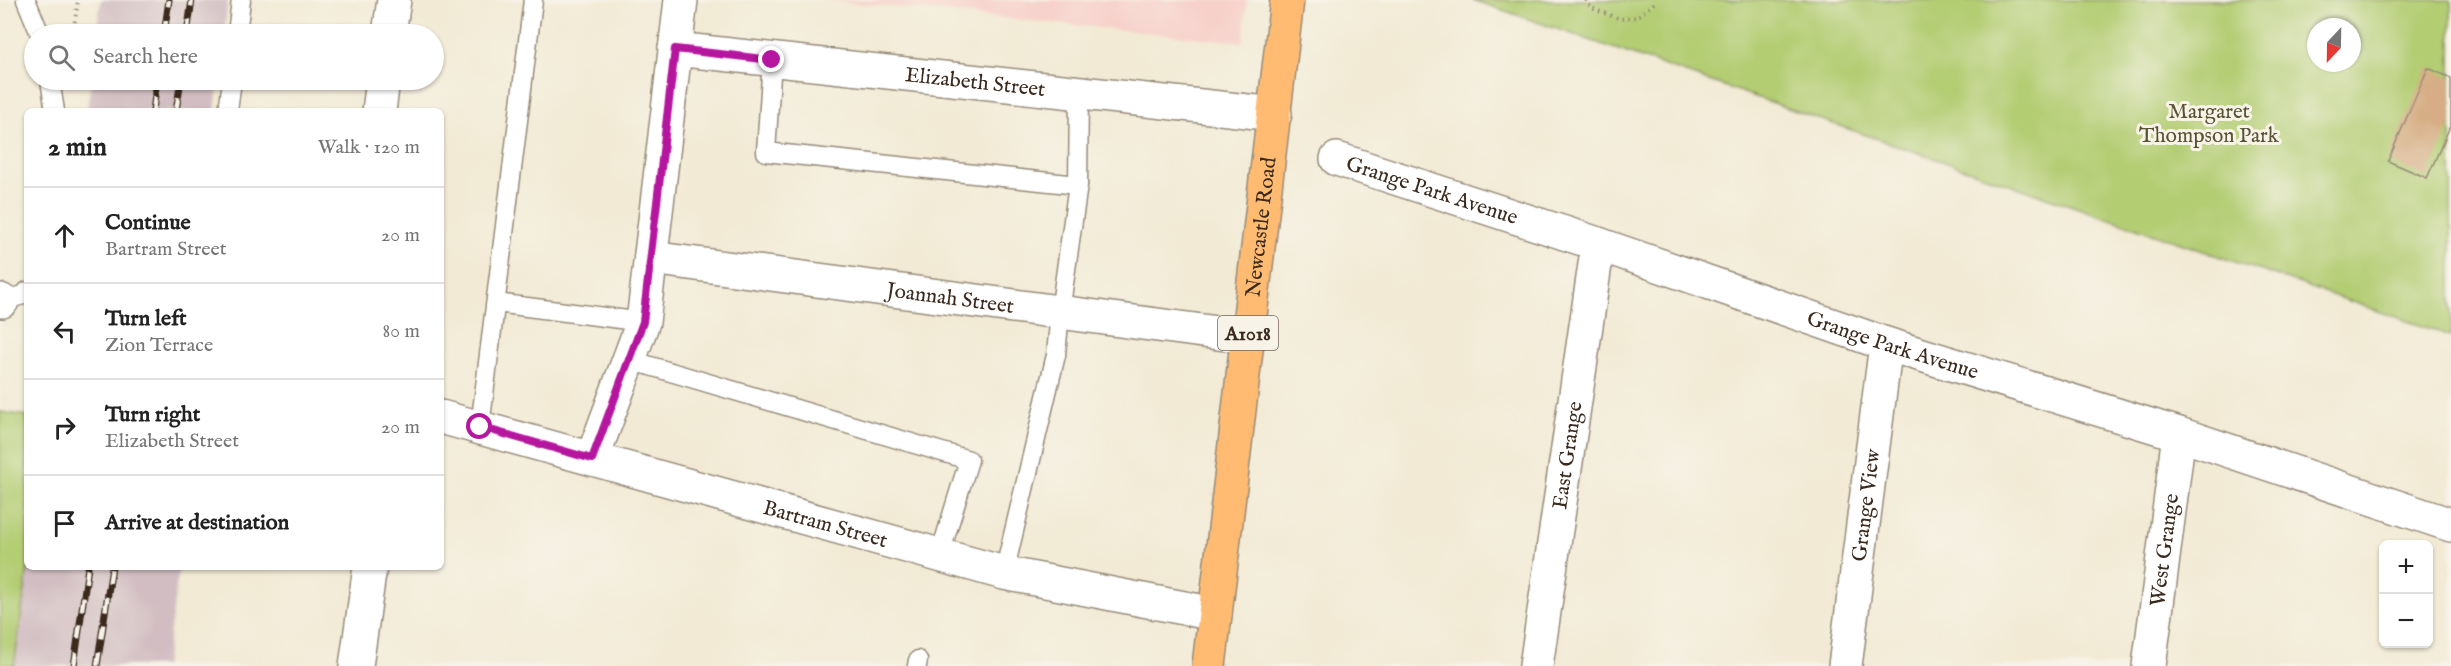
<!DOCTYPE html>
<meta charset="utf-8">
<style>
body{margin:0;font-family:"IM FELL English",serif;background:#f2f2f2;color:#222}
.controls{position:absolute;right:18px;bottom:18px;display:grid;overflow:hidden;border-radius:9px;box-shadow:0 2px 4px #0004}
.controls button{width:54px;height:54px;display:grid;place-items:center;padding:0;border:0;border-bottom:2px solid #e0e0e0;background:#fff;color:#222;font:30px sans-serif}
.compass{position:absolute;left:2307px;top:18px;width:54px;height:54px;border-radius:50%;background:#fff;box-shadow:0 2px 4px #0004;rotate:202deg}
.stop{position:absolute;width:18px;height:18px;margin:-14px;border:4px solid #b5179e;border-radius:50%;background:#fff}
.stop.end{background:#b5179e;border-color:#fff;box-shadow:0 2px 6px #0008}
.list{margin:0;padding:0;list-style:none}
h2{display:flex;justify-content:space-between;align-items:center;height:78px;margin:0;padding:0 24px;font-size:26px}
h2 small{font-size:20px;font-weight:400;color:#767676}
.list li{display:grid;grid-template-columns:39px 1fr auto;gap:18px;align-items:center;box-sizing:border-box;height:96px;padding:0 24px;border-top:2px solid #e0e0e0}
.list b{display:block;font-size:22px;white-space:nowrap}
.list p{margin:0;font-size:20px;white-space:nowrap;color:#767676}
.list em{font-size:20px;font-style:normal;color:#767676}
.icon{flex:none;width:33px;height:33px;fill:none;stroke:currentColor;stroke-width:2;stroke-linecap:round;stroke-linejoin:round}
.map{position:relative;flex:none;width:2451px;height:666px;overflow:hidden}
.search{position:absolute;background:#fff;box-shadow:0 2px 4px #0004;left:24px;top:24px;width:420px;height:66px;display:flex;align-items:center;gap:15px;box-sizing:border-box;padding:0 21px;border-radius:33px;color:#767676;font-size:22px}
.panel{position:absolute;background:#fff;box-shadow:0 2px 4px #0004;left:24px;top:108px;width:420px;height:462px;border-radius:9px}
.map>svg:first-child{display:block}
.built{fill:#f7d0ca}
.industrial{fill:#d2bec2}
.green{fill:#b3cd73;stroke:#777c48;stroke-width:1.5;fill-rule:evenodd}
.building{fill:#d6ad84}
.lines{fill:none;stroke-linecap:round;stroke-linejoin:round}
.service-casing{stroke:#968a79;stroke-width:21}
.minor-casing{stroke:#968a79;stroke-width:36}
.trunk-casing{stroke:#968a79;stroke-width:36}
.path{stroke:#968a79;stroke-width:4;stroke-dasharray:1.5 4.5;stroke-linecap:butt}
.service{stroke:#fff;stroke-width:18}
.minor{stroke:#fff;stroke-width:33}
.trunk{stroke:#ffbb71;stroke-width:33}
.rail-casing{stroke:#3b2a1e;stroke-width:7}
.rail{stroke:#f7f3e8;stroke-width:4.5;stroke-dasharray:14;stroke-linecap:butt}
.route{stroke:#b5179e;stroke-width:8}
.labels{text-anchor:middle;stroke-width:6;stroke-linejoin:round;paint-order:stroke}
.shield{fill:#f7f3e8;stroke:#73665b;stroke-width:1.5}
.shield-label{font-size:20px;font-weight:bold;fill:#3b2a1e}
.street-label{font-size:21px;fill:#3b2a1e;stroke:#f7f3e8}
.park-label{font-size:21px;fill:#595333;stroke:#f7f3e8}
</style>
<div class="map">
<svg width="2451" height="666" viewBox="0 0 2451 666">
<rect width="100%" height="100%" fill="#f7f3e8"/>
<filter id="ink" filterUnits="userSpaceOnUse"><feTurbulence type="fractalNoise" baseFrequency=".0167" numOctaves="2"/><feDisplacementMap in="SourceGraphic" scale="12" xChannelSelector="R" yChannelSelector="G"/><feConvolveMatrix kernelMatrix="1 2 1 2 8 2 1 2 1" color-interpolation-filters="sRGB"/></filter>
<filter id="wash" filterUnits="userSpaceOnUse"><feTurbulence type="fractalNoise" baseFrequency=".008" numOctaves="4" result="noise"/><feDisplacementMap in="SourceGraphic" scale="24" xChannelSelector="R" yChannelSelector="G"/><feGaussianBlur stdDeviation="1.35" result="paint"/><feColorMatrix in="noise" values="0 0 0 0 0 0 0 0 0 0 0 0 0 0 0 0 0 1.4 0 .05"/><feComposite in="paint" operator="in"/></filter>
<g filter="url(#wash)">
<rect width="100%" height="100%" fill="#f2ead4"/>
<polygon class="built" points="822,0 1247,0 1243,42"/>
<g class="industrial">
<polygon points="101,0 228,0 224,34 96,34"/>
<polygon points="91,80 219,80 215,111 87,111"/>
<polygon points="28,567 179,567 165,666 14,666"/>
</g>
<g class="green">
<path d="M1473,0H2451V336ZM2316,27H2352V63H2316Z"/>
<polygon points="0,412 27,416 28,567 14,666 0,666"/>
</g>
<g id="blocks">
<polygon class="building" points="2428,68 2451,78 2451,124 2427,178 2388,161"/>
</g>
</g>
<g filter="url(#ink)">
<use href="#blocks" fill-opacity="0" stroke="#968a79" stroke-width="1.5"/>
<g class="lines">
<defs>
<g id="service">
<polyline points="26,0 40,34"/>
<polyline points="237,34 241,0"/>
<polyline points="772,60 766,152 1078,185"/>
<polyline points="50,80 55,111"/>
<polyline points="228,111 232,80"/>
<polyline points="2,301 27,294 27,291"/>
<polyline points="496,303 643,322"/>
<polyline points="630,360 969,460 940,554"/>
<polyline points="480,427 533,0"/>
<polyline points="1004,573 1056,355 1060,312 1078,185 1079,95"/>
<polyline points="917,666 918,660"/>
</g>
<g id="minor">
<polyline points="389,34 394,0"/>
<path id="s1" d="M675,49L1275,114"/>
<polyline points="379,111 383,80"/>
<path id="s2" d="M1337,159L1598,244L1886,344L2179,434L2451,525"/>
<path id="s3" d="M651,258L1248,337"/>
<polyline points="0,300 2,301"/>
<path id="s4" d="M441,417L1004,573L1215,614"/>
<polyline points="592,459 643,322 681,0"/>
<polyline points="356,666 370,567"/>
<path id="s5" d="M1536,666L1598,244"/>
<path id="s6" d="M1845,666L1886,344"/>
<path id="s7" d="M2149,666L2179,434"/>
</g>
<g id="trunk">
<path id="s8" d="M1209,666L1287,0"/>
</g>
</defs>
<use href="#service" class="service-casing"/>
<use href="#minor" class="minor-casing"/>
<use href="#trunk" class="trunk-casing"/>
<g class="path">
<polyline points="1586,0 1591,8 1620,19 1637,17 1654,3 1654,0"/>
<polyline points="73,34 78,0"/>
</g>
<use href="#service" class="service"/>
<use href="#minor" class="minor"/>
<use href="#trunk" class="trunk"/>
<defs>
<g id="rail">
<polyline points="164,34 169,0"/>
<polyline points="187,34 192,0"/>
<polyline points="153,111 157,80"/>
<polyline points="176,111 181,80"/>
<polyline points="74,666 88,567"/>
<polyline points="97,666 112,567"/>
</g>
</defs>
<use href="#rail" class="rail-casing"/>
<use href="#rail" class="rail"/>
</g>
</g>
<g class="lines" filter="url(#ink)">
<polyline class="route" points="480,427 592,459 643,322 675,49 772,60"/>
</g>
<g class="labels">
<rect class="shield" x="1218" y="316" width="60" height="34" rx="4.5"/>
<g class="shield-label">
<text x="1248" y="340">A1018</text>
</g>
<g class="street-label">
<text dy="7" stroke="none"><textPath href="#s1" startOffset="302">Elizabeth Street</textPath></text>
<text dy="7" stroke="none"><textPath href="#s2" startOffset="100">Grange Park Avenue</textPath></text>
<text dy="7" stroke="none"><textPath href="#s8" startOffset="442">Newcastle Road</textPath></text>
<text dy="7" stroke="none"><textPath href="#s3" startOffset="302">Joannah Street</textPath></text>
<text dy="7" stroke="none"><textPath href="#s2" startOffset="586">Grange Park Avenue</textPath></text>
<text dy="7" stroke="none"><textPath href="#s5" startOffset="213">East Grange</textPath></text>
<text dy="7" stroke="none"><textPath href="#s6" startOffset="162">Grange View</textPath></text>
<text dy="7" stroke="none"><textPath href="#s4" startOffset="399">Bartram Street</textPath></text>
<text dy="7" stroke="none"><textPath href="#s7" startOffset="117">West Grange</textPath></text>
</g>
<g class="park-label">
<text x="2209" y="118">Margaret<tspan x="2209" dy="24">Thompson Park</tspan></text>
</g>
</g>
</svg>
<div class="controls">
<button>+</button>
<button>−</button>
</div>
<svg class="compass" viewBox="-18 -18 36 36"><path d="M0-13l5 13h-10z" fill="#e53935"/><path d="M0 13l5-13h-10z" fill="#767676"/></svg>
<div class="stop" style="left:480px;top:427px"></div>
<div class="stop end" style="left:772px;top:60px"></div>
<div class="search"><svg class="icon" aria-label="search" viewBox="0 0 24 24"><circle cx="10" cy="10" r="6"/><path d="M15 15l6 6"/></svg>Search here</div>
<section class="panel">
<h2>2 min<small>Walk · 120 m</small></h2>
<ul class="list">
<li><svg class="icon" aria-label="ahead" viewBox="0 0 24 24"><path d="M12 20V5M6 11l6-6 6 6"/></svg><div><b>Continue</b><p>Bartram Street</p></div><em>20 m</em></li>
<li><svg class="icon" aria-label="left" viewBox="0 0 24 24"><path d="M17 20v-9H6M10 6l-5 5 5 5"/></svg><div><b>Turn left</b><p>Zion Terrace</p></div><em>80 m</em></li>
<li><svg class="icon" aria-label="right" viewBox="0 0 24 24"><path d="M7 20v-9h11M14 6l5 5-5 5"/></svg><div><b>Turn right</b><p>Elizabeth Street</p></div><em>20 m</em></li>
<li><svg class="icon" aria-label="arrive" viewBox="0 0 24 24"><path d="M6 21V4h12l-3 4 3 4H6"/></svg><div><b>Arrive at destination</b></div></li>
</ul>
</section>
</div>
